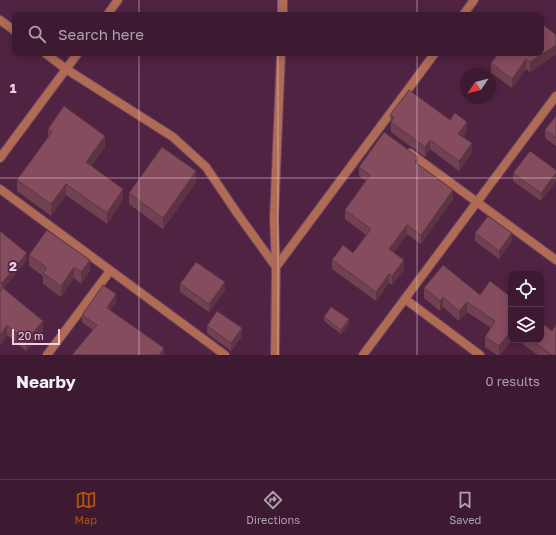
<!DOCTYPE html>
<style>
body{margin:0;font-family:"Golos Text",sans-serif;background:#44233a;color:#f1f3f6}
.controls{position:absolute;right:12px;bottom:12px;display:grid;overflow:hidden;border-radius:8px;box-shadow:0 2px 10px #0003}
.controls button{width:36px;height:36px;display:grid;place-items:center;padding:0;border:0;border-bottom:1px solid #56384d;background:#3d1a32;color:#f1f3f6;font:20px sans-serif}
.compass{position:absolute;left:460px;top:68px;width:36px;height:36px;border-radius:50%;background:#3d1a32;box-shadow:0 2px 10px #0003;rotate:235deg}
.scale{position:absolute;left:12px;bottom:10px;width:48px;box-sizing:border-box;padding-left:4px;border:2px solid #efd1e3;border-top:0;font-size:11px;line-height:14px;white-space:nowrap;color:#efd1e3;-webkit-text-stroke:3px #512343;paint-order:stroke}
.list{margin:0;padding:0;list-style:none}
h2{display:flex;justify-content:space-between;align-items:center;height:52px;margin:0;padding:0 16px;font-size:17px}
h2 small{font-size:13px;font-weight:400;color:#ada1ac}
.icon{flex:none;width:22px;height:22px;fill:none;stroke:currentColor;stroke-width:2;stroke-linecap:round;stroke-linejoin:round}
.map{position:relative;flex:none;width:556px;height:355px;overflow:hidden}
.search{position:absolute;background:#3d1a32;box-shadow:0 2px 10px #0003;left:12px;right:12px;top:12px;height:44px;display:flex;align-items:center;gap:10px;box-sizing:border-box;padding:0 14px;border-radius:8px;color:#ada1ac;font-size:15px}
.sheet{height:124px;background:#3d1a32}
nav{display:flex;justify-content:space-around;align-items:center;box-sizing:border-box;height:56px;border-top:1px solid #56384d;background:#3d1a32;font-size:11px;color:#ada1ac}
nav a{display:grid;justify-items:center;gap:2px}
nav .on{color:#b45309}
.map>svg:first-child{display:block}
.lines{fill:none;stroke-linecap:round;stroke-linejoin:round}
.minor-casing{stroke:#6d4260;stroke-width:10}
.tertiary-casing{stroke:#6d4260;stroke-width:10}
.minor{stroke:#af6b53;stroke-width:8}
.tertiary{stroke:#af6b53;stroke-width:8}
.wall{fill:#724151}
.shaded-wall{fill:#5d3542}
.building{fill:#854c5e;stroke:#5d3542}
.grid{fill:none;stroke:#efd1e3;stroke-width:1;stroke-opacity:0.55}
.grid-label{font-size:13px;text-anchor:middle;font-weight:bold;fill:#efd1e3;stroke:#512343;stroke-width:3.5;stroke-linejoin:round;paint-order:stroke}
</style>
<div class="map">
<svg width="556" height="355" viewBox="0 0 556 355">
<rect width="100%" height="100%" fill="#512343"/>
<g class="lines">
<defs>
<g id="minor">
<polyline points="283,15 283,0"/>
<polyline points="463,15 474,0"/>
<polyline points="0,20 15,31"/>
<polyline points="45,53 66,69 173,137 206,167 237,213 276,267 435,53"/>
<polyline points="410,153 556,260"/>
<polyline points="0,189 225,355"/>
<polyline points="405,299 480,355"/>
<polyline points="47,355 110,271"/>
<polyline points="275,355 276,267 274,219 281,53"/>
<polyline points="363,355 556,96"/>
</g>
<g id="tertiary">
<polyline points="107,15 118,0"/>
<polyline points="0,158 78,53"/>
</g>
</defs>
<use href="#minor" class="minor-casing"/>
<use href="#tertiary" class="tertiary-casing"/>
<use href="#minor" class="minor"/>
<use href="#tertiary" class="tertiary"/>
</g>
<g class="wall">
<polygon points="556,35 556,54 530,72 526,69 512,88 491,73 491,63"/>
<polygon points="390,115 450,120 467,131 463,137 472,153 459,171 430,149 425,157 391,132"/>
<polygon points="556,116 556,146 545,138 545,130"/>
<polygon points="48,129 105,147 91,166 123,200 107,224 66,195 51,216 17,191 17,180 48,137"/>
<polygon points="418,164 453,199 421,244 407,234 394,252 404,269 392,285 389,283 376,301 332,269 332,260 353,253 366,235 345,219 345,210 366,181 359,176 359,167"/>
<polygon points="556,170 556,181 541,201 513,181 513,173"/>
<polygon points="196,182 163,229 129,204 129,193"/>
<polygon points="0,231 27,260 4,288 43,331 26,351 7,335 0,346"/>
<polygon points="475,233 512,241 499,259 475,241"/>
<polygon points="29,255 90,271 81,284 74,278 61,297 43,284 43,276 29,266"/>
<polygon points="180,284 225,290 209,312 180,292"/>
<polygon points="424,288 480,295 511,340 512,340 500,355 497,355 485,347 485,337 491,328 467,312 459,321 443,307 440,311 424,298"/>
<polygon points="116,302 110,311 164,355 93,330 82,322 82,315"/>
<polygon points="324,317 349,324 341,334 324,321"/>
<polygon points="207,326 242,336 231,351 207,333"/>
<polygon points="517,340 541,340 556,355 538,355"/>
</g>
<g class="shaded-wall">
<polygon points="556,45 556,54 530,72 530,62"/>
<polygon points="526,59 526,69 512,88 512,79"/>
<polygon points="467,122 467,131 458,144 458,134"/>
<polygon points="105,136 105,147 86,173 86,162"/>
<polygon points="430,140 430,149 425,157 425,147"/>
<polygon points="472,143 472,153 459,171 459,161"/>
<polygon points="418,157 418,166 415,162"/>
<polygon points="196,171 196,182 163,229 163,218"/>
<polygon points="556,173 556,181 541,201 541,193"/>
<polygon points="66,184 66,195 51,216 51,204"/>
<polygon points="123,189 123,200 107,224 107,213"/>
<polygon points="453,190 453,199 421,244 421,235"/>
<polygon points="407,225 407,234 389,258 389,249"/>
<polygon points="512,233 512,241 499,259 499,251"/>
<polygon points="27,253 27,260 2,291 2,283"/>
<polygon points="90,260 90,271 81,284 81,272"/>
<polygon points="404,260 404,269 392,285 392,276"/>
<polygon points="74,267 74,278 61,297 61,286"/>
<polygon points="389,274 389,283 376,301 376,292"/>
<polygon points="225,282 225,290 209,312 209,304"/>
<polygon points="116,294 116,302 107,316 107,308"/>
<polygon points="443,297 443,307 440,311 440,301"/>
<polygon points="467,302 467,312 459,321 459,311"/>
<polygon points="349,319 349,324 341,334 341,330"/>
<polygon points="43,321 43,331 26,351 26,341"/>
<polygon points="7,325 7,335 0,346 0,336"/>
<polygon points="242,328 242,336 231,351 231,343"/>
<polygon points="511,331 511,340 512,340 500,355 499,355 499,346"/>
<polygon points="164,348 164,355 159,355"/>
</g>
<g class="building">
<polygon points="541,23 556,35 556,45 530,62 526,59 512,79 491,63 499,53 541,53"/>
<polygon points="409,90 450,120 455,113 467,122 458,134 472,143 459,161 430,140 425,147 391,122 394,118 390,115"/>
<polygon points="64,106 105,136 86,162 123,189 107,213 66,184 51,204 17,180 52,132 48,129"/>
<polygon points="556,116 556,138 545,130"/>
<polygon points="384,132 418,157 415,162 453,190 421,235 407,225 389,249 404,260 392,276 389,274 376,292 332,260 343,245 353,253 371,229 345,210 370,175 359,167"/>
<polygon points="162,147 196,171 163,218 129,193"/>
<polygon points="530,151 556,170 556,173 541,193 513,173"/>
<polygon points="488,216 512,233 499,251 475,233"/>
<polygon points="47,230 90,260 81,272 74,267 61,286 43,273 47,268 29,255"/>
<polygon points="0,231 27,253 2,283 0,282"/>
<polygon points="196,262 225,282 209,304 180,284"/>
<polygon points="443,265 480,295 490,281 511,297 511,331 499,346 485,337 495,321 467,302 459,311 443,297 440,301 424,288"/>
<polygon points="103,285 116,294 107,308 164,348 159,355 72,355 97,325 82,315"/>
<polygon points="3,288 43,321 26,341 7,325 0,336 0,291"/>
<polygon points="331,307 349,319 341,330 324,317"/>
<polygon points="217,311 242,328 231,343 207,326"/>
<polygon points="541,322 552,331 556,325 556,355 552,355 531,340 541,340"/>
</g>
<path class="grid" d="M139,0V15M278,0V15M417,0V15M139,53V355M278,53V355M417,53V355M0,178H556"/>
<g class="grid-label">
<text x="13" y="93">1</text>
<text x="13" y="271">2</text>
</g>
</svg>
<div class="controls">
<button><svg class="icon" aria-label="locate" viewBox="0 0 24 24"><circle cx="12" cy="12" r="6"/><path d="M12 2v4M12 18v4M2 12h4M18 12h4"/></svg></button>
<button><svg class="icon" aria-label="layers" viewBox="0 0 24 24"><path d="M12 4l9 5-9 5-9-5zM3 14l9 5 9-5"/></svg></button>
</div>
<svg class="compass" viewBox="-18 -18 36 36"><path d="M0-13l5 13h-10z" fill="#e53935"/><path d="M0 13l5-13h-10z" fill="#ada1ac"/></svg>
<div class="scale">20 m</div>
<div class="search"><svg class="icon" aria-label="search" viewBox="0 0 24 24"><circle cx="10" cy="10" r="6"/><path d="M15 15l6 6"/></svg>Search here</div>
</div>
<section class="sheet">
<h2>Nearby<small>0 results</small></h2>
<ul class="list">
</ul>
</section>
<nav>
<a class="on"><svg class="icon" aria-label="map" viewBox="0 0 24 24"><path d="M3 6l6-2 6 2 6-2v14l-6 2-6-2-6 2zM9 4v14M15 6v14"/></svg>Map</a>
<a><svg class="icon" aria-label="directions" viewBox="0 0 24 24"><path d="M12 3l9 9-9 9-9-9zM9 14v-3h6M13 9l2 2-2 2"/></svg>Directions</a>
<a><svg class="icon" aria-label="saved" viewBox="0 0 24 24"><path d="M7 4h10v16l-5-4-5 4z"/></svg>Saved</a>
</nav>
